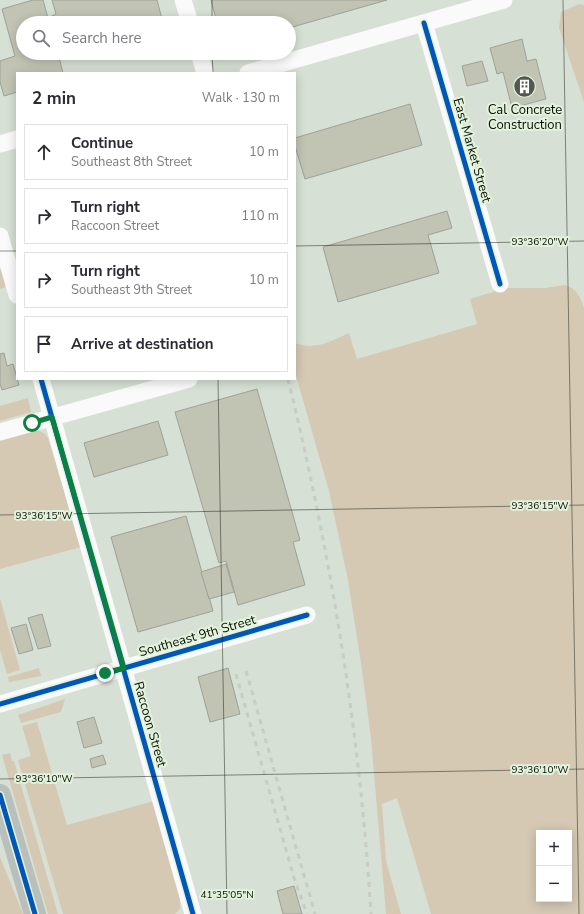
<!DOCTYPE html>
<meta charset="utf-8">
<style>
body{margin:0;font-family:"Nunito Sans",sans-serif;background:#f7f7f7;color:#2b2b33}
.controls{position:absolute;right:12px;bottom:12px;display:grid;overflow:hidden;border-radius:0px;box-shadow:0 2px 10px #0003}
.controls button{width:36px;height:36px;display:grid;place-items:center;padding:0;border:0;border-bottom:1px solid #e1e1e2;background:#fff;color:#2b2b33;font:20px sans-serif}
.stop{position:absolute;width:12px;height:12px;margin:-9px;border:3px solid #0b8043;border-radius:50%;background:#fff}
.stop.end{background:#0b8043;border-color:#fff;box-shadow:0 1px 4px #0008}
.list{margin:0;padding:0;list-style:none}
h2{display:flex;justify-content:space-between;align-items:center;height:52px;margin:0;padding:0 16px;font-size:17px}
h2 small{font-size:13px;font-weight:400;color:#7c7c81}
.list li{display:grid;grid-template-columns:26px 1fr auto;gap:12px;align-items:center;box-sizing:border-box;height:56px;margin:0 8px 8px;padding:0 8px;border:1px solid #e1e1e2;border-radius:0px}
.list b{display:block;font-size:15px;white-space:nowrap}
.list p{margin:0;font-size:13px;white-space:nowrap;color:#7c7c81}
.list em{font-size:13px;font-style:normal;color:#7c7c81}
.icon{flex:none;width:22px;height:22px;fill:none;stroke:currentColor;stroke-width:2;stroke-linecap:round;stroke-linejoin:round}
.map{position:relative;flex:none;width:584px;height:914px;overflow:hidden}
.search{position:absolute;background:#fff;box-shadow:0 2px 10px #0003;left:16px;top:16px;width:280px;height:44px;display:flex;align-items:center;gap:10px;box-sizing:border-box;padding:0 14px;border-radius:22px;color:#7c7c81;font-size:15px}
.panel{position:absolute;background:#fff;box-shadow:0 2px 10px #0003;left:16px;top:72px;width:280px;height:308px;border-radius:0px}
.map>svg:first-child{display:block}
.green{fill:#d5c9b4;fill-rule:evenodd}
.building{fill:#c1c3b3;stroke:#9ea197}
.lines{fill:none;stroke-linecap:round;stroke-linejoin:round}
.minor{stroke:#f9faf9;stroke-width:17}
.primary{stroke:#b9c0bb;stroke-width:22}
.rail{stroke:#c8cbc6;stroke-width:3;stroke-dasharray:5 5;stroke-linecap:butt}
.cycleway-casing{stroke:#e2f3db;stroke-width:8}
.cycleway{stroke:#0057b8;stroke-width:5}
.route{stroke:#0b8043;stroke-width:5}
.ticks{fill:none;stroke:#0a0f07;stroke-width:1;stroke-opacity:0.45}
.labels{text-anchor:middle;stroke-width:4;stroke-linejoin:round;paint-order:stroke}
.poi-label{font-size:13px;fill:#0a0f07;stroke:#e2f3db}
.street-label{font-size:13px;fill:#0a0f07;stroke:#e2f3db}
.ticks-label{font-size:10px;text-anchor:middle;fill:#0a0f07;stroke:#e2f3db;stroke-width:4;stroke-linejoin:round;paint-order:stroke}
</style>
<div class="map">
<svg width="584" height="914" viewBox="0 0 584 914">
<rect width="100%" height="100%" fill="#d7e0d4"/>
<g class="green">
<polygon points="579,4 584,5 584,102 559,28 561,12"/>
<polygon points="0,265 6,287 0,289"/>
<path d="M565,285C577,289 580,296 584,308V914H431L397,798L382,804L386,861L401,914H386L371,738L362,670L348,580L329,491L295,372V343C315,351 331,341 349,333L357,359L477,324L470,299L506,288H545ZM539,833H569V899H539Z"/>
<polygon points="28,398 31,412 0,421 0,406"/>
<polygon points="38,430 45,434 48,438 81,547 0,569 0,440"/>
<polygon points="0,598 20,670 7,674 0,650"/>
<polygon points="39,668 41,676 9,682 8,677"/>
<polygon points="65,699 61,712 21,723 18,715"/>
<polygon points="37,722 67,825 154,801 180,896 180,909 175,914 63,914 18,760 31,756 22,726"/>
<polygon points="10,753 12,761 14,761 58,914 48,914 2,755"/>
<polygon points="0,857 23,914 0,914"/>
</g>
<g class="building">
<polygon points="33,0 43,0 48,18 56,14 52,0 157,0 163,23 23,23 23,53 58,53 63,73 17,73 17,92 4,96 0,82 0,61 15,56 2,9"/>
<polygon points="211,0 387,0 289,28 289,23 217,23"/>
<polygon points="522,39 527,61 536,59 546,99 512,108 503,72 497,74 490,48"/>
<polygon points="70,53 87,53 71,58"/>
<polygon points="482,61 488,81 467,86 462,66"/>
<polygon points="410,104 422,145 305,179 295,146 295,138"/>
<polygon points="447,211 452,228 428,235 439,273 338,302 323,247"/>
<polygon points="4,353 7,366 13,364 19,385 2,390 0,384 0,354"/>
<polygon points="257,389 300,540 293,542 305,585 238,605 226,561 219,563 175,412"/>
<polygon points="158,421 168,455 94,477 84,443"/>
<polygon points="186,516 213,611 138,632 111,537"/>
<polygon points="226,564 234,592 209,599 201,572"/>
<polygon points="42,614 51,646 38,649 28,618"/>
<polygon points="26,624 33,650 19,654 11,628"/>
<polygon points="228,668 240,714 210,722 198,677"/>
<polygon points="94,717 102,743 84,748 77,722"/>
<polygon points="103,755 106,764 92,768 90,759"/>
<polygon points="294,886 302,914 283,914 277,891"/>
</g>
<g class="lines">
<g class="minor">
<polyline points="183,0 190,23"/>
<polyline points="424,23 500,284"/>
<polyline points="199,53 205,73"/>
<polyline points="248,73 504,0"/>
<polyline points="0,144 17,139"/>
<polyline points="0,236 17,295"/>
<polyline points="41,379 193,914"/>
<polyline points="0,432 189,379"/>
<polyline points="0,704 307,615"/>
</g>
<polyline class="primary" points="0,795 35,914"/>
<g class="rail">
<path d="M288,379C331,555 360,733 371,914"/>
<polyline points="246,671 315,914"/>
<polyline points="236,674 294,878 307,914"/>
</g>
<defs>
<g id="cycleway">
<polyline points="424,23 500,284"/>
<polyline points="41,379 193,914"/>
<polyline points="0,704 307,615"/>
<polyline points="0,795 35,914"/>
</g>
</defs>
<use href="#cycleway" class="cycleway-casing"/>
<use href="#cycleway" class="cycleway"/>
</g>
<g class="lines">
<polyline class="route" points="32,423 52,417 124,668 105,673"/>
</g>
<path class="ticks" d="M212,0V23M563,0L579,914M212,53L213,73M295,246L584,241M0,251H17M218,379L227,914M0,515L584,505M0,779L584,769"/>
<defs>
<symbol id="building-disc" viewBox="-11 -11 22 22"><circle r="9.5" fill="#52584f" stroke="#e2f3db"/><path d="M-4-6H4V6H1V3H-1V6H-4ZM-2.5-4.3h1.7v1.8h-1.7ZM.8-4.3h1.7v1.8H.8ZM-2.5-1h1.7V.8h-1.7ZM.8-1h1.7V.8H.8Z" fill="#fff"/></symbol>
</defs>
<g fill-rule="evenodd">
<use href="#building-disc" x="512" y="74" width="25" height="25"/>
</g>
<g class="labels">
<g class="poi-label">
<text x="525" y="114">Cal Concrete<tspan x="525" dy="15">Construction</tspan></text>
</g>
<g class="street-label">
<text transform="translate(473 150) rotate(74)" y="5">East Market Street</text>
<text transform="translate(197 635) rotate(-16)" y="5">Southeast 9th Street</text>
<text transform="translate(151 724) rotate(74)" y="5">Raccoon Street</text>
</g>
</g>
<g class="ticks-label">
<text x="540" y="245">93°36'20"W</text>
<text x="540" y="509">93°36'15"W</text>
<text x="44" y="519">93°36'15"W</text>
<text x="540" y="773">93°36'10"W</text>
<text x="44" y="782">93°36'10"W</text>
<text x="227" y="898">41°35'05"N</text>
</g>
</svg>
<div class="controls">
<button>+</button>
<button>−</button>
</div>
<div class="stop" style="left:32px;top:423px"></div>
<div class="stop end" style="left:105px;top:673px"></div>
<div class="search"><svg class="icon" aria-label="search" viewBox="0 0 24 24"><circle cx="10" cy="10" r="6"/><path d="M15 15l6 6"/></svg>Search here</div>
<section class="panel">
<h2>2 min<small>Walk · 130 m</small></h2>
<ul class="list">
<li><svg class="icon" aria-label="ahead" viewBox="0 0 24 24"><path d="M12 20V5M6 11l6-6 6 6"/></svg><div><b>Continue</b><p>Southeast 8th Street</p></div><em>10 m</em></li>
<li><svg class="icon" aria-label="right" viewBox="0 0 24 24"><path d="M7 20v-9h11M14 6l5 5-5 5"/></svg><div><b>Turn right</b><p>Raccoon Street</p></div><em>110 m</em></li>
<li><svg class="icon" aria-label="right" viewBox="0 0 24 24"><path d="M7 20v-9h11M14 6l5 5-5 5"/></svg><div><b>Turn right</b><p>Southeast 9th Street</p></div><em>10 m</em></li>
<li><svg class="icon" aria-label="arrive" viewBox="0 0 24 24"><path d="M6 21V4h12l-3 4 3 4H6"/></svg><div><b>Arrive at destination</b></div></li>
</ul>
</section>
</div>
